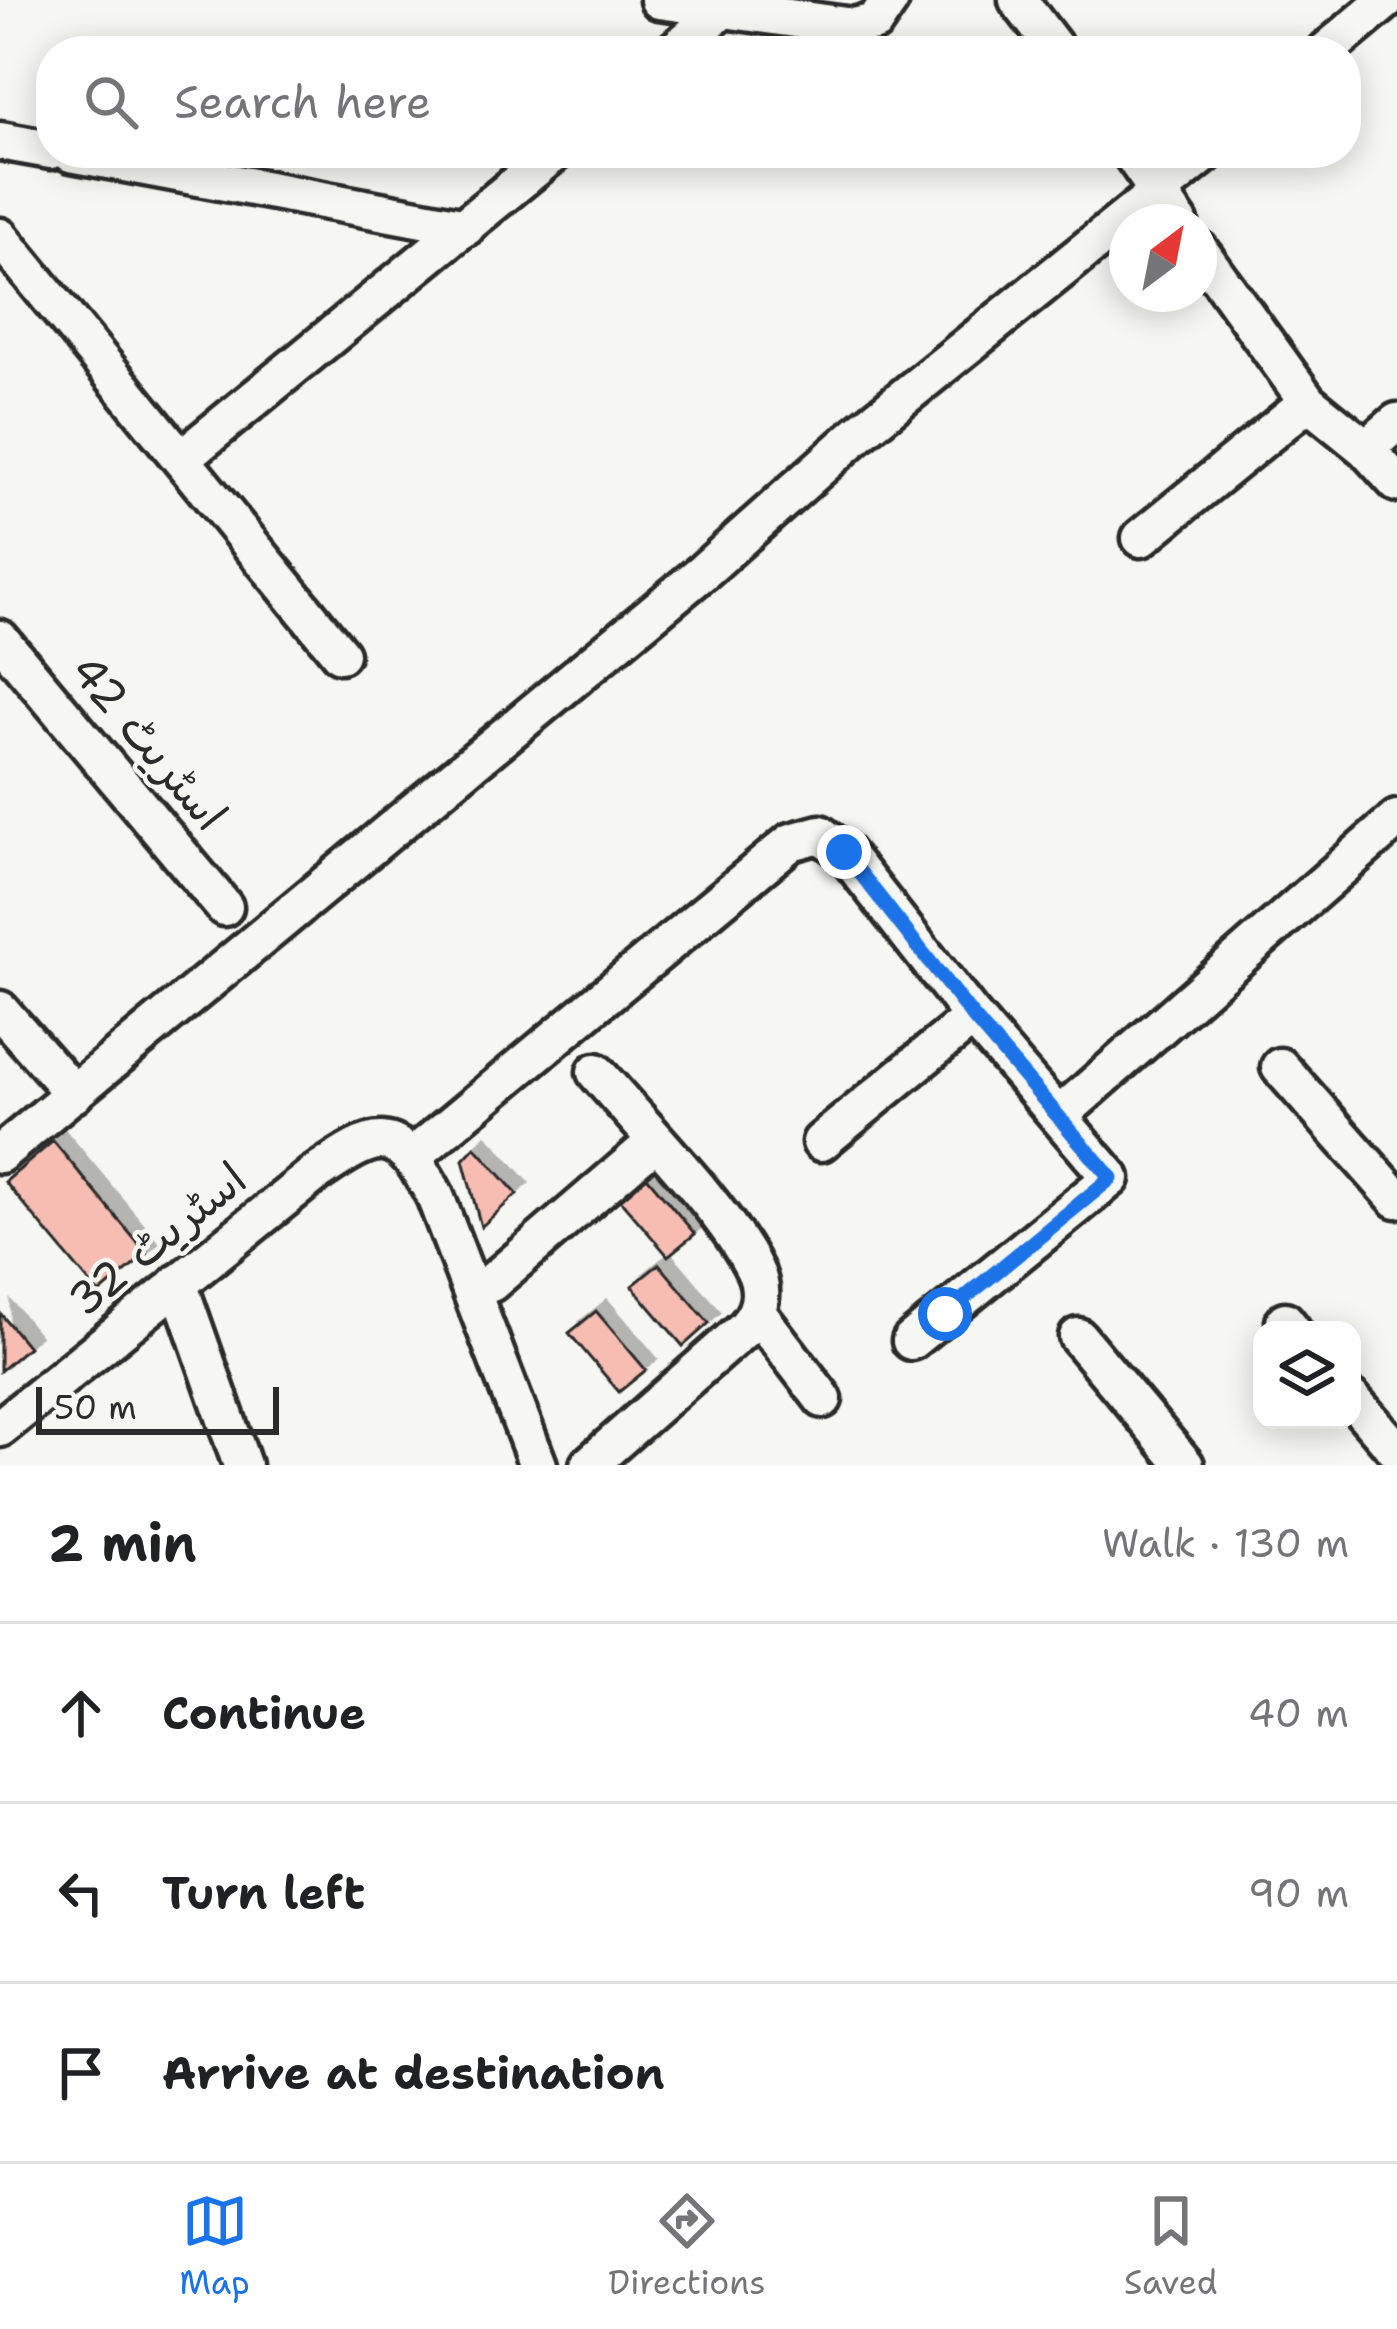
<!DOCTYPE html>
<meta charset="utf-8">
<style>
body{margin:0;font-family:"Shantell Sans","Playpen Sans Arabic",sans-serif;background:#f6f6f6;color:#202124}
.controls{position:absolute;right:36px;bottom:36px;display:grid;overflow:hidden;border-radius:24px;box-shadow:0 6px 30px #0003}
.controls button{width:108px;height:108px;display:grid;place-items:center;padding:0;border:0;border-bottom:3px solid #e0e0e0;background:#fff;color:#202124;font:60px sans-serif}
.compass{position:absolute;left:1109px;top:204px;width:108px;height:108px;border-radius:50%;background:#fff;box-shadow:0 6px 30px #0003;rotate:32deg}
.scale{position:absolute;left:36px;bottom:30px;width:243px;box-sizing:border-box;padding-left:12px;border:6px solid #2b2b2b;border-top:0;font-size:33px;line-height:42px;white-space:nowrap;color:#2b2b2b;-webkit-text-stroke:9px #f6f6f2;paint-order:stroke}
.stop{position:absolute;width:36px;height:36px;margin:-27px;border:9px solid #1a73e8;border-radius:50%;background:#fff}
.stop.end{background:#1a73e8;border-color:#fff;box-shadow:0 3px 12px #0008}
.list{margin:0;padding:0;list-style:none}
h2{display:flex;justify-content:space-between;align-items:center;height:156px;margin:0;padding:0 48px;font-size:51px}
h2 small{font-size:39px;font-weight:400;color:#757577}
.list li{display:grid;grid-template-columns:78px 1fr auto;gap:36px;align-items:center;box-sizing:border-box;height:180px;padding:0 48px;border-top:3px solid #e0e0e0}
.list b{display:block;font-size:45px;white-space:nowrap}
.list em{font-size:39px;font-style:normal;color:#757577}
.icon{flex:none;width:66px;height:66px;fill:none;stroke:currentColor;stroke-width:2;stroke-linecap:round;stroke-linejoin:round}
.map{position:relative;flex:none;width:1397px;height:1465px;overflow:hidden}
.search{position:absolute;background:#fff;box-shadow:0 6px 30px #0003;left:36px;right:36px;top:36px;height:132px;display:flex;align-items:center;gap:30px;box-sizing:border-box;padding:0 42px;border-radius:48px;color:#757577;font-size:45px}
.sheet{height:696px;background:#fff}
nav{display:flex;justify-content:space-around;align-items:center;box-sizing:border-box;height:168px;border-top:3px solid #e0e0e0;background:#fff;font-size:33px;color:#757577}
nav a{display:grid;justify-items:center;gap:6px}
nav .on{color:#1a73e8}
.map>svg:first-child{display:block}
.building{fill:#f7bcb2;stroke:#2b2b2b;stroke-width:3;filter:url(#shadow)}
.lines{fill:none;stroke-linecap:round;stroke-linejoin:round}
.minor-casing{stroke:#2b2b2b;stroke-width:45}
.minor{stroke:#f6f6f2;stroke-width:36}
.route{stroke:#1a73e8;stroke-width:15}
.labels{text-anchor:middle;stroke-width:9;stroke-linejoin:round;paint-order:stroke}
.street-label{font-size:45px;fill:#2b2b2b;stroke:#f6f6f2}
</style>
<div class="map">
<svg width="1397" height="1465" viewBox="0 0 1397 1465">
<defs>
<filter id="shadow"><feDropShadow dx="11" dy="-11" stdDeviation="0" flood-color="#0004"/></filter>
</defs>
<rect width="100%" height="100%" fill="#f6f6f2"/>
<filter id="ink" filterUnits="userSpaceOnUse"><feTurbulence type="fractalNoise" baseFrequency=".00833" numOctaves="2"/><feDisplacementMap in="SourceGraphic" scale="24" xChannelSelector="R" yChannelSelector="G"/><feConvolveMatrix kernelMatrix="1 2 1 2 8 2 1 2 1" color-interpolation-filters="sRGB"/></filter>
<g filter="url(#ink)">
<g class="building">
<polygon points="53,1141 147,1254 99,1294 5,1182"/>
<polygon points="475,1147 517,1194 481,1227 463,1160"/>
<polygon points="647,1177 695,1234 668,1256 620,1200"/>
<polygon points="659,1264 709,1323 683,1346 632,1286"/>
<polygon points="596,1311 646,1370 619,1392 569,1333"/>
<polygon points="0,1313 28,1347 0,1371"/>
</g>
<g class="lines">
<defs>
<g id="minor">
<polyline points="659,0 854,27 875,22 890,0"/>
<polyline points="1018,0 1057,51"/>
<polyline points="674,51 721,11"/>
<polyline points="1326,51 1387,0"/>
<polyline points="0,141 51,150"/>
<polyline points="71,153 466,227"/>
<polyline points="1131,153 1179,222"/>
<polyline points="0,237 340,654"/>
<polyline points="1199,250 1308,402 1366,449 1397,483"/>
<polyline points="1366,449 1397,422"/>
<polyline points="182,458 554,153"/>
<polyline points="1141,538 1308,402"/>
<polyline points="0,639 224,907"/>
<polyline points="0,1010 74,1094"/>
<polyline points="1280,1067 1397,1199"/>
<polyline points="1061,1114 1397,819"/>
<polyline points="821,1142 973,1017"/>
<polyline points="0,1154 705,570 858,434 1206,153"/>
<polyline points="413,1156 791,842 820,834 844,852 973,1017 1111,1178 911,1341"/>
<polyline points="178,1283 242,1465"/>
<polyline points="473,1290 491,1283 655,1142"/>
<polyline points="758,1314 823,1399"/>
<polyline points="1285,1321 1292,1330"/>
<polyline points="1078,1337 1185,1465"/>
<polyline points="1352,1399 1397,1451"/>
<path d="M0,1428L312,1176C375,1134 394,1118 435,1196L538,1465"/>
<path d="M589,1465L745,1328C761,1311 765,1291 754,1269C726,1211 640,1124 596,1072"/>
</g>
</defs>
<use href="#minor" class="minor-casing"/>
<use href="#minor" class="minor"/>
</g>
</g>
<g class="lines" filter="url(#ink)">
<polyline class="route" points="844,852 973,1017 1111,1178 945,1314"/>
</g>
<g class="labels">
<g class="street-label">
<text transform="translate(149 742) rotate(50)" y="16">اسٹریٹ 42</text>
<text transform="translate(157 1239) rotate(-39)" y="16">اسٹریٹ 32</text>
</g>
</g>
</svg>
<div class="controls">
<button><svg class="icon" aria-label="layers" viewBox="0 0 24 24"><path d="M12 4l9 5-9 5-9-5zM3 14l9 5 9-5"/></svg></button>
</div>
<svg class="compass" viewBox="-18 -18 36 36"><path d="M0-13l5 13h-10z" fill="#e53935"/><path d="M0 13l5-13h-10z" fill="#757577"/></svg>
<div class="scale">50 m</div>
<div class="stop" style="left:945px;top:1314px"></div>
<div class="stop end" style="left:844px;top:852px"></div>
<div class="search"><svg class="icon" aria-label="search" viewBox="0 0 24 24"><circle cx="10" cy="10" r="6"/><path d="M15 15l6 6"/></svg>Search here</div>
</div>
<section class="sheet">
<h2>2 min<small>Walk · 130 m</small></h2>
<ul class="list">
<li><svg class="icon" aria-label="ahead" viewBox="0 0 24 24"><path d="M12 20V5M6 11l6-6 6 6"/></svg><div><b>Continue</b></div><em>40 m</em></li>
<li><svg class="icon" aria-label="left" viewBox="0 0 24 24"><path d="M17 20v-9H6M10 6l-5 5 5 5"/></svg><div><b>Turn left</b></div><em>90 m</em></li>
<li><svg class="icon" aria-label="arrive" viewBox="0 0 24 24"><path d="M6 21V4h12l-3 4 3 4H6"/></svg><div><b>Arrive at destination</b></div></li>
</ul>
</section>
<nav>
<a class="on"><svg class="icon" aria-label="map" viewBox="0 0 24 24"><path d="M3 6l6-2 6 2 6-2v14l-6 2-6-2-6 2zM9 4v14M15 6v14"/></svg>Map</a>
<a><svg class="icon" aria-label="directions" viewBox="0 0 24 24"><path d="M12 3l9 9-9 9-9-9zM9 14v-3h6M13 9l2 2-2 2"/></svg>Directions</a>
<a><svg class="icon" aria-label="saved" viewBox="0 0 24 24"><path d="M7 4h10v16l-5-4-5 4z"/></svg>Saved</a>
</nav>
